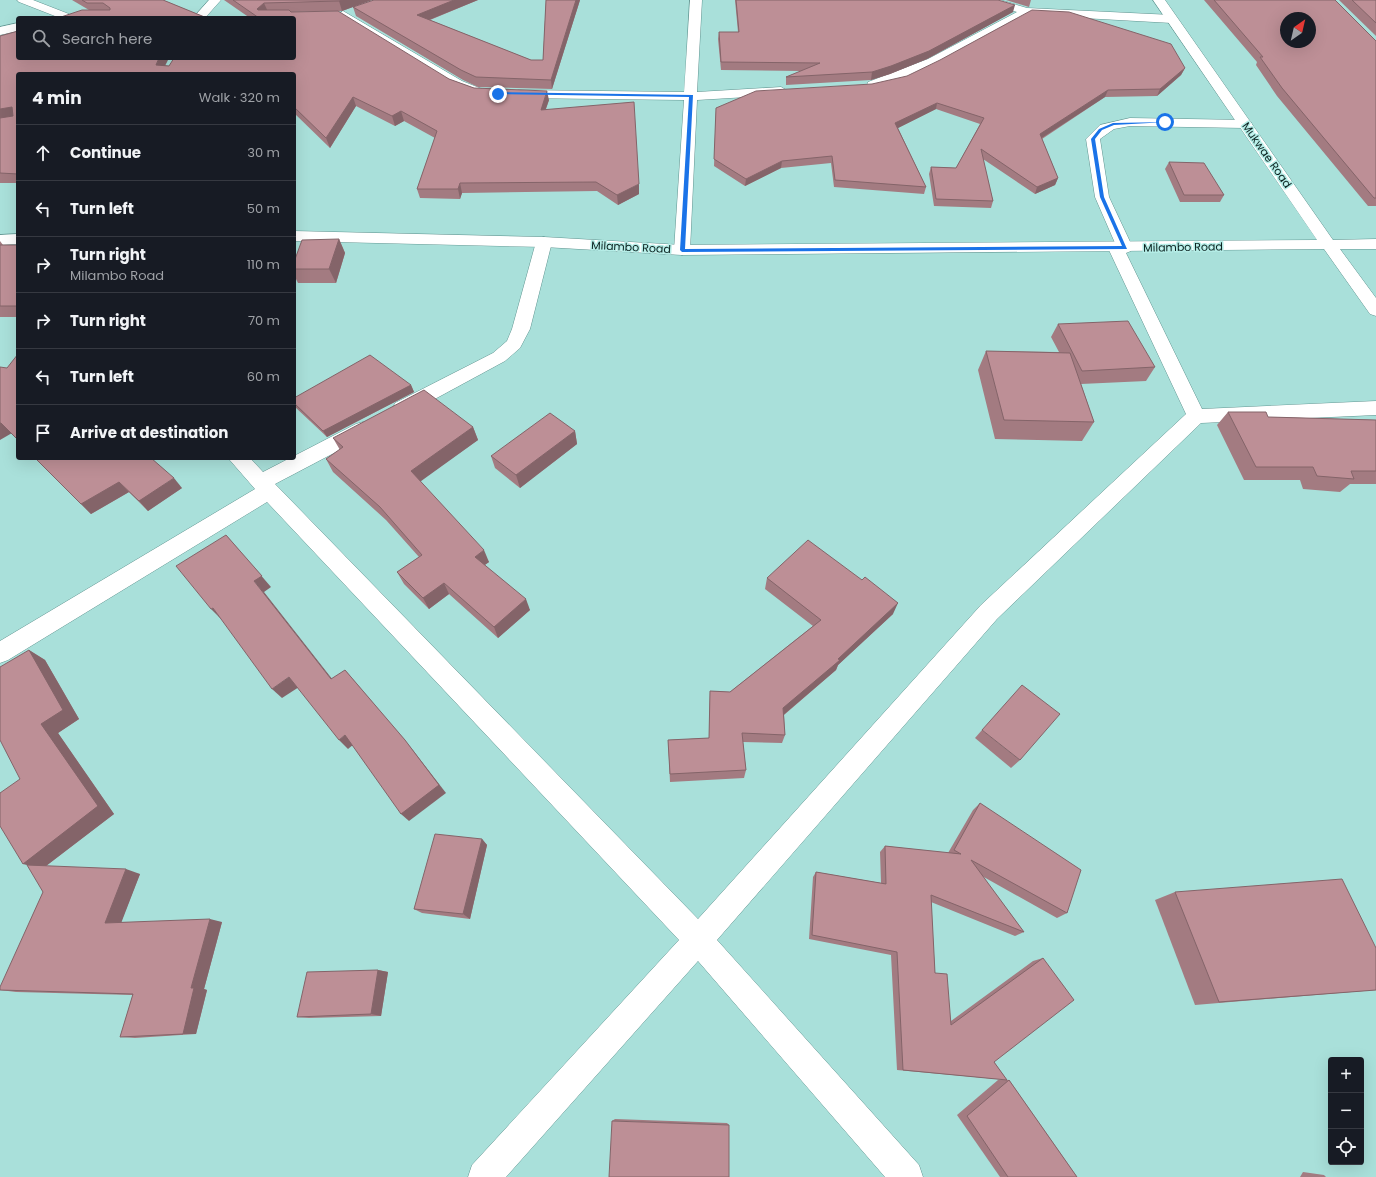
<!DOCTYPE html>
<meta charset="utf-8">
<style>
body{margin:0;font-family:Poppins,sans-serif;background:#20242c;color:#f1f3f6}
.controls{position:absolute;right:12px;bottom:12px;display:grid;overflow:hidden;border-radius:4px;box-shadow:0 4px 16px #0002}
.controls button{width:36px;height:36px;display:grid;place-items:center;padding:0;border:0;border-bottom:1px solid #363941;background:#171b24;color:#f1f3f6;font:20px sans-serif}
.compass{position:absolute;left:1280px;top:12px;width:36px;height:36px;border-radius:50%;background:#171b24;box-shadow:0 4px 16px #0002;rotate:34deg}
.stop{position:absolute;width:12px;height:12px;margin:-9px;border:3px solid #1a73e8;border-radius:50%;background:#fff}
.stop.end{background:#1a73e8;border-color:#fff;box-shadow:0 1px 4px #0008}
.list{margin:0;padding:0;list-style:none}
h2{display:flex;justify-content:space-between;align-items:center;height:52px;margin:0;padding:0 16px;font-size:17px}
h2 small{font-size:13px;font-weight:400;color:#9ea1a6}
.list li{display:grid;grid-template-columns:26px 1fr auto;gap:12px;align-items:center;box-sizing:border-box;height:56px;padding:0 16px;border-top:1px solid #363941}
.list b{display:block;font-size:15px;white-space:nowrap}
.list p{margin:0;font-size:13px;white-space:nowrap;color:#9ea1a6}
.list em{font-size:13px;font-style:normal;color:#9ea1a6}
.icon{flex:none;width:22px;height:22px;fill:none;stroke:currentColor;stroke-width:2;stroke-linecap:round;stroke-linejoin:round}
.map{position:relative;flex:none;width:1376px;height:1177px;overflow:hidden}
.search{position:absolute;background:#171b24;box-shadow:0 4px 16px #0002;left:16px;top:16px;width:280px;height:44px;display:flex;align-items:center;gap:10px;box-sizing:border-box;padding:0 14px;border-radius:4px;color:#9ea1a6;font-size:15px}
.panel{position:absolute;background:#171b24;box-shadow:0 4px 16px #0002;left:16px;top:72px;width:280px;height:388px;border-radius:4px}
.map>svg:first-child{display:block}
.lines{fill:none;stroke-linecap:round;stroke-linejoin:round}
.street-casing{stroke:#609490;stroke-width:1}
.secondary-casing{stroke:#609490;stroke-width:1}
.street{fill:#fff;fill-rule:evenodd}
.secondary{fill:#fff;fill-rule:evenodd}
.wall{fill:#a37b81}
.shaded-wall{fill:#846469}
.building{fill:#bd8f96;stroke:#846469;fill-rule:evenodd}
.route{fill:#1a73e8}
.labels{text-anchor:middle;stroke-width:3;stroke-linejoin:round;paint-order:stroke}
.far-street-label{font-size:11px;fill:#0b211f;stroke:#b5ede7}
</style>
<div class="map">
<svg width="1376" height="1177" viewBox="0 0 1376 1177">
<rect width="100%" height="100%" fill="#a9e0da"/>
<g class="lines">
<defs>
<g id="street">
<polygon points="17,0 33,0 69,14 71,16 69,18 60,18 19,2"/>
<polygon points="209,0 221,0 205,18 193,18"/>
<polygon points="690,0 702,0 697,92 781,87 788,91 781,95 697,100 690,250 688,253 682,255 676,253 674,250 684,100 518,98 511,94 518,90 684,92"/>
<polygon points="981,0 1000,0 1027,8 1172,15 1178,19 1172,23 1029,15 937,65 898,81 873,89 868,88 867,85 868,82 928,59 1017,12 983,2"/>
<polygon points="343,11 462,81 482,89 484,92 477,96 452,87 339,17 337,15"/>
<polygon points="18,23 18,31 0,35 0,27"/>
<polygon points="1130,118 1245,120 1250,121 1252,124 1250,127 1245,128 1130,126 1114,129 1100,139 1109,197 1133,248 1131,251 1126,253 1202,409 1376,401 1376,415 1201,423 997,619 717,940 919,1165 923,1177 885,1177 698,961 506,1177 468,1177 472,1165 679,940 267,502 8,660 0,663 0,641 255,489 228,458 250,458 263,472 290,458 294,458 294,456 356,424 363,422 370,424 373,429 370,434 275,484 698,919 981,605 1186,414 1108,248 1110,245 1115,243 1095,197 1086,139 1100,125"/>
<polygon points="544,237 550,239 552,242 530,329 520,348 505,361 409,413 402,415 395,413 393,408 395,403 493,353 507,341 512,329 536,242 538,239"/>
</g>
<g id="secondary">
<polygon points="1153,0 1165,0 1333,240 1376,239 1376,249 1340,249 1376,298 1376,316 1370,314 1324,249 682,255 544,247 294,241 294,231 544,237 682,245 1317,240"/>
<polygon points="18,234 18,244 0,245 0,235"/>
</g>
</defs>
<use href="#street" class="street-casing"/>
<use href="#secondary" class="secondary-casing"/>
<use href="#street" class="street"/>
<use href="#secondary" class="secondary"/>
</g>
<g class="wall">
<polygon points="72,0 163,0 207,18 89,10"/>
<polygon points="224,0 372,0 342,11 290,12 449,79 474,88 549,100 546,109 639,194 618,205 597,191 462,193 460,199 420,198 417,189 435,138 404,121 395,126 356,106 330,148 294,113 294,74 18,74 18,183 0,183 0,36 169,66 294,58 294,18 250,18"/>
<polygon points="478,0 430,20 531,60 543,60 546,0 580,0 552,89 478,87 463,80 356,16 353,7"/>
<polygon points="735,0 998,0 1013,12 927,59 890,74 871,80 786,85 786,77 802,71 721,70 718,39 719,32 738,32"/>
<polygon points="1006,0 1031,0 1029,7"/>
<polygon points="1204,0 1335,0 1376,41 1376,206 1368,206 1277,96 1256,65 1257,62"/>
<polygon points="1339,0 1376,0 1376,36"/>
<polygon points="1185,68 1181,75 1157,96 1105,97 1042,139 1058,178 1055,185 1035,194 983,159 993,201 991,208 934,206 929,174 931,167 956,168 980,124 936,109 898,128 926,187 924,194 834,187 831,163 781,168 745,186 714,166 716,108"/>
<polygon points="1169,162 1224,195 1220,202 1180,202 1165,169"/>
<polygon points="339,239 345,253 336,283 298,283 294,275 294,262"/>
<polygon points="0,241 3,245 18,245 18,317 0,317"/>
<polygon points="1058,324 1155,367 1146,381 1081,384 1094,422 1082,441 995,439 978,370 986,351 1059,352 1051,337"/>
<polygon points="411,385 414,392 327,437 294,406 294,398"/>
<polygon points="1228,412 1268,417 1376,420 1376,484 1350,484 1340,492 1303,489 1300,480 1244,480 1217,425"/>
<polygon points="473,427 478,440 420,481 489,562 485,565 530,610 498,638 449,594 429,609 404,584 397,572 419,557 386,520 333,472 326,459 340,450 333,438"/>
<polygon points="575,431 577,444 520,488 495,468 491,456"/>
<polygon points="35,458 182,488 148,511 129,492 91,514"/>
<polygon points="767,578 893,614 838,665 836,670 784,715 785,735 782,743 743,742 746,770 744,778 670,782 668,740 709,738 710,691 730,692 813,626 765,589"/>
<polygon points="29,650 45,660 79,719 58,733 114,814 46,866 140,874 121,922 222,922 204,989 207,990 196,1034 135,1038 120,1037 133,995 16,992 0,990 43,892 29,866 20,779"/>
<polygon points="982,730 1020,760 1011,768 975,738"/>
<polygon points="980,803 1067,913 1057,918 982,876 1024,932 1015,936 931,902 935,973 951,1021 1033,961 1043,958 994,1062 1007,1080 897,1070 891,955 809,939 813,877 816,872 881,883 880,852 885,846 948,853 973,810"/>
<polygon points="482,839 487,845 470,919 422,913 414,909"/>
<polygon points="1175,892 1376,948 1376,990 1195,1005 1155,900"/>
<polygon points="378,970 388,972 381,1016 309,1018 297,1017"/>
<polygon points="998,1080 1009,1080 1077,1177 1000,1177 957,1115"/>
<polygon points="615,1119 727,1123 729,1125 612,1121"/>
<polygon points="1303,1172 1324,1175 1326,1177 1300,1177"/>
</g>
<g class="shaded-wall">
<polygon points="343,0 372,0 342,11 339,1"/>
<polygon points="454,0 478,0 419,24 417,15"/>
<polygon points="576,0 580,0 552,89 551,80"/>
<polygon points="264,3 268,12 261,18 257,9"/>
<polygon points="1015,5 1013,12 927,59 890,74 871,80 872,72"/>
<polygon points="159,58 169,58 161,74 156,65"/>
<polygon points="1185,68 1181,75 1157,96 1160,89"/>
<polygon points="1108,90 1105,97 1037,141 1040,134"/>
<polygon points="547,91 549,100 542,119 541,110"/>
<polygon points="353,97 356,106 330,148 326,138"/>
<polygon points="937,103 936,109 894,130 895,123"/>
<polygon points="12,107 18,115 0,119 0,109"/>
<polygon points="401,111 404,121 395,126 392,116"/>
<polygon points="782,161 781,168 745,186 746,179"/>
<polygon points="1058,178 1055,185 1035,194 1037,187"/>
<polygon points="460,183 462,193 460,199 458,189"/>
<polygon points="639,184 639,194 618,205 617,195"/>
<polygon points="339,239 345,253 336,283 329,269"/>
<polygon points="411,385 414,392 327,437 323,431"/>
<polygon points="0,423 1,423 12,433 0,440"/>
<polygon points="473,427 478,440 417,484 411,471"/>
<polygon points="575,431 577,444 520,488 516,475"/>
<polygon points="174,478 182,488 148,511 139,501"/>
<polygon points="119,482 129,492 91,514 81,504"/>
<polygon points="226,535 271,587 264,592 340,689 331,679 254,581"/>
<polygon points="484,550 489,562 480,568 475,557"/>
<polygon points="444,583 449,594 429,609 423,598"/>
<polygon points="526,599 530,610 498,638 494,627"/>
<polygon points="898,603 893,614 838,665 836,670 781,717 783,708"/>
<polygon points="213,608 222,620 211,609"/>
<polygon points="29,650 45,660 79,719 58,733 114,814 42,869 23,864 41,724"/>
<polygon points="345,670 412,749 446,793 409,821 401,814"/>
<polygon points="289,677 299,687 282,698 272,689"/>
<polygon points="345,735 354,744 348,749 339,740"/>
<polygon points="482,839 487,845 470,919 463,914"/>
<polygon points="126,869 140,874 120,926 105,923"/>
<polygon points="210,919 222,922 204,989 207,990 196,1034 183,1034 191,988"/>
<polygon points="378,970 388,972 381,1016 371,1014"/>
</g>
<g class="building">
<polygon points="82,0 163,0 207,18 58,18 82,10 110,10 110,8 103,3 87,3"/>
<polygon points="233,0 343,0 339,1 264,3 257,9 258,10 289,10 291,12 338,11 449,79 474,88 547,91 541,110 634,102 639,184 617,195 596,182 460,183 458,189 417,189 437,131 401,111 392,116 353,97 326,138 294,107 294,74 18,74 18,174 0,173 0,118 13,116 12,107 0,109 0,36 18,31 18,58 159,58 156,65 169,66 174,58 294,58 294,18 259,18"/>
<polygon points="374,0 454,0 417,15 531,60 543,60 546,0 576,0 551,80 476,77 461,70 353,7"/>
<polygon points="736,0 998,0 1015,5 929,51 891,66 872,72 786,77 820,63 721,62 719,32 739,32"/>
<path d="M1214,0H1335L1376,41V198H1374L1282,88L1260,57H1263ZM1286,18H1310V42H1286Z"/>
<polygon points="1352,0 1376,0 1376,23"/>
<polygon points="1032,10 1069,12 1171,44 1185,68 1160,89 1108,90 1040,134 1058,178 1037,187 981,149 993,201 936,199 931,167 956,168 984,118 937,103 895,123 926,187 835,180 832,156 782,161 746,179 714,159 716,108 756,91 872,84 907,76 940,60"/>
<polygon points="1169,162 1204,163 1224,195 1184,195"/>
<polygon points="339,239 329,269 294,269 294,262 302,240"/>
<rect x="0" y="245" width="18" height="61"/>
<polygon points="1128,321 1155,367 1082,371 1058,324"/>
<polygon points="986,351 1070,353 1094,422 1004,420"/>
<polygon points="18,354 18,440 1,423 0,423 0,367 7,368"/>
<polygon points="370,355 411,385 323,431 294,403 294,398"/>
<polygon points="424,390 473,427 411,471 484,550 475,557 526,599 494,627 444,583 423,598 397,572 422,555 380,507 326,459 343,447 333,438"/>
<polygon points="1228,412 1266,412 1268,417 1376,420 1376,471 1351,471 1354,479 1317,476 1313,467 1256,467"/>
<polygon points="550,413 575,431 516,475 491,456"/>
<polygon points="35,458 151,458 174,478 139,501 119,482 81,504"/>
<polygon points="226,535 262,576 254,581 331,679 345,670 405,740 439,785 401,814 345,735 339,740 289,677 272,689 213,608 211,609 176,566"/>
<polygon points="808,540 862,580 865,577 898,603 838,659 840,660 783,708 785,735 742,733 746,770 670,774 668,740 709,738 710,691 730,692 821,620 767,578"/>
<polygon points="29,650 63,710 41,724 98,806 23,864 0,826 0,793 20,779 0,740 0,667"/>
<polygon points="1022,685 1060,714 1020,760 982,730"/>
<polygon points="980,803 1081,870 1067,913 971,860 1024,932 931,895 935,973 947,974 951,1025 1043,958 1074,1000 994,1062 1007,1080 903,1070 897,952 812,935 816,872 886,884 885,846 961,854 954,850"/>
<polygon points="435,834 482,839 463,914 414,909"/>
<polygon points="27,865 126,869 105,923 210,919 191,988 194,988 183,1034 120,1037 133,994 0,990 0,987 43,892"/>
<polygon points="1342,879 1376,948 1376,990 1219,1002 1175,892"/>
<polygon points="378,970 371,1014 297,1017 307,972"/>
<polygon points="1009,1080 1077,1177 1008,1177 967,1116"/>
<polygon points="612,1121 729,1125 729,1177 609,1177"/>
</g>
<polygon class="route" points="498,92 693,95 685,249 1122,246 1100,197 1091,139 1099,129 1113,123 1167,122 1114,125 1102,130 1095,139 1104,197 1127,249 682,252 680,250 689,97 496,94"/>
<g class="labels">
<g class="far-street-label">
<text transform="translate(1267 155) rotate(55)" y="4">Mukwae Road</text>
<text transform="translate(631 247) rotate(3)" y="4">Milambo Road</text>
<text transform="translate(1183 247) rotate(-1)" y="4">Milambo Road</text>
</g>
</g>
</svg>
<div class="controls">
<button>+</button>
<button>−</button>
<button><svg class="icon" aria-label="locate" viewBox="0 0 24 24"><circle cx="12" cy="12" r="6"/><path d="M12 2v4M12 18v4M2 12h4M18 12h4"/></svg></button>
</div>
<svg class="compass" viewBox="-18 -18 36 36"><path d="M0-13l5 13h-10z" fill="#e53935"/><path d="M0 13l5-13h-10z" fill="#9ea1a6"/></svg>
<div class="stop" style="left:1165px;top:122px"></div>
<div class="stop end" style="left:498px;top:94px"></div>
<div class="search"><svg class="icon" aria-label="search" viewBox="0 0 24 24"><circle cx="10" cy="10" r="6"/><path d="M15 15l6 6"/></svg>Search here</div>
<section class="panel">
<h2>4 min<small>Walk · 320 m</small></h2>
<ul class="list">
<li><svg class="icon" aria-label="ahead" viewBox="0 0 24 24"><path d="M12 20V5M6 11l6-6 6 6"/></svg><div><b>Continue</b></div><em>30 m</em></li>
<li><svg class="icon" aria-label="left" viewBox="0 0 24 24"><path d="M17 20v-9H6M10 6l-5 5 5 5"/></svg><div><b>Turn left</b></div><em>50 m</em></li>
<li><svg class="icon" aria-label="right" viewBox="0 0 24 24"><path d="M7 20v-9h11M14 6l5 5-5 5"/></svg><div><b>Turn right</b><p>Milambo Road</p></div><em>110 m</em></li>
<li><svg class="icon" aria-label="right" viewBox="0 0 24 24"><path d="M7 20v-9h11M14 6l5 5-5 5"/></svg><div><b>Turn right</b></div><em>70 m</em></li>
<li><svg class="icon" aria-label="left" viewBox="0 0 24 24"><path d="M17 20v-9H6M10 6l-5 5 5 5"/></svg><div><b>Turn left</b></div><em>60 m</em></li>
<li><svg class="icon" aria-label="arrive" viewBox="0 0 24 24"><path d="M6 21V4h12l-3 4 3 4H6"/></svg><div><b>Arrive at destination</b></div></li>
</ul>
</section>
</div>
